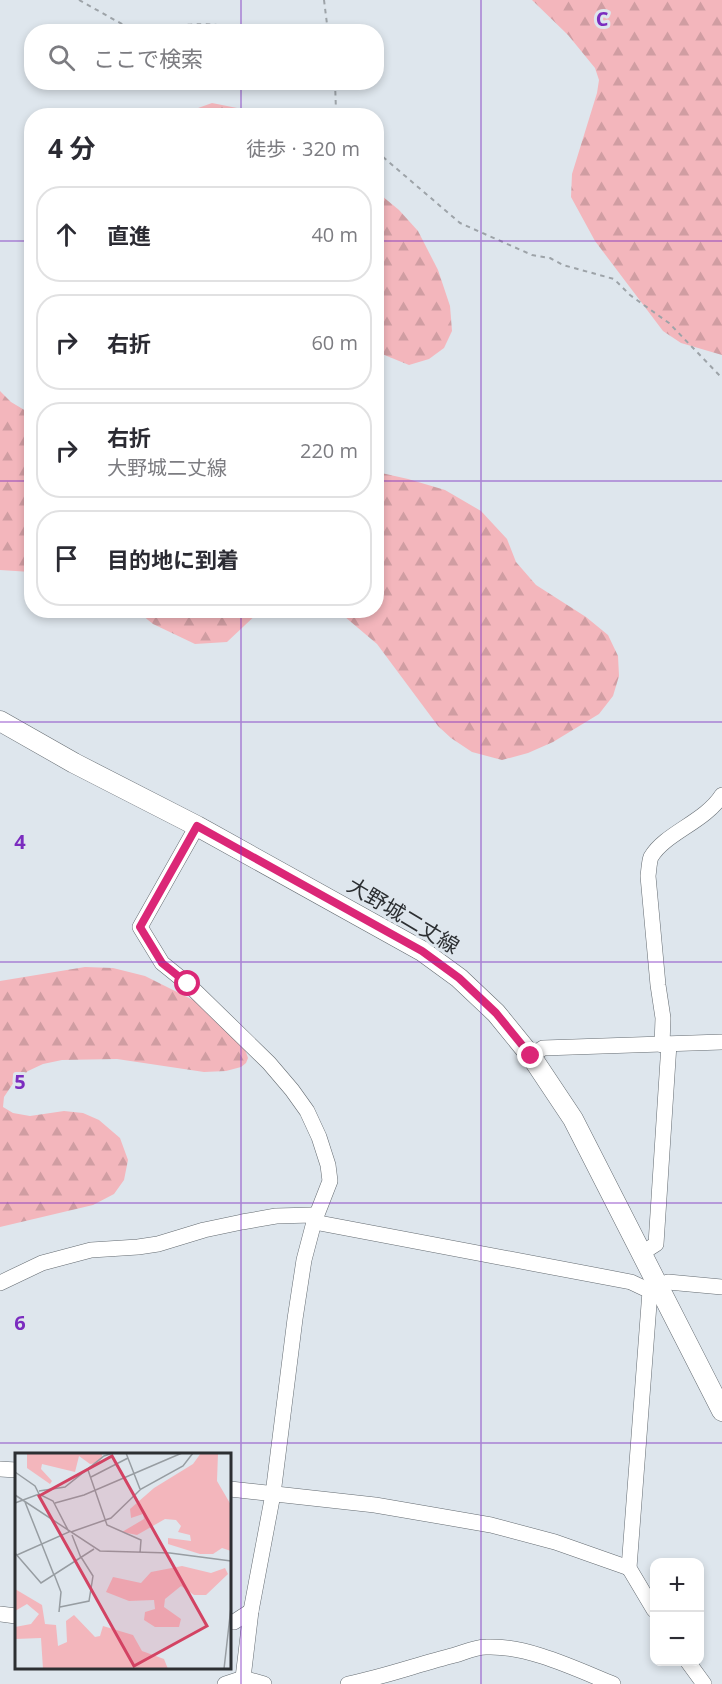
<!DOCTYPE html>
<html lang="ja">
<meta charset="utf-8">
<style>
body{margin:0;font-family:"Open Sans","Noto Sans JP",sans-serif;background:#f2f2f3;color:#2b2b33}
.controls{position:absolute;right:18px;bottom:18px;display:grid;overflow:hidden;border-radius:12px;box-shadow:0 3px 9px #0003}
.controls button{width:54px;height:54px;display:grid;place-items:center;padding:0;border:0;border-bottom:2px solid #e1e1e2;background:#fff;color:#2b2b33;font:30px sans-serif}
.stop{position:absolute;width:18px;height:18px;margin:-14px;border:4px solid #db2777;border-radius:50%;background:#fff}
.stop.end{background:#db2777;border-color:#fff;box-shadow:0 2px 6px #0008}
.list{margin:0;padding:0;list-style:none}
h2{display:flex;justify-content:space-between;align-items:center;height:78px;margin:0;padding:0 24px;font-size:26px}
h2 small{font-size:20px;font-weight:400;color:#7c7c81}
.list li{display:grid;grid-template-columns:39px 1fr auto;gap:18px;align-items:center;box-sizing:border-box;height:96px;margin:0 12px 12px;padding:0 12px;border:2px solid #e1e1e2;border-radius:24px}
.list b{display:block;font-size:22px;white-space:nowrap}
.list p{margin:0;font-size:20px;white-space:nowrap;color:#7c7c81}
.list em{font-size:20px;font-style:normal;color:#7c7c81}
.icon{flex:none;width:33px;height:33px;fill:none;stroke:currentColor;stroke-width:2;stroke-linecap:round;stroke-linejoin:round}
.map{position:relative;flex:none;width:722px;height:1684px;overflow:hidden}
.search{position:absolute;background:#fff;box-shadow:0 3px 9px #0003;left:24px;top:24px;width:360px;height:66px;display:flex;align-items:center;gap:15px;box-sizing:border-box;padding:0 21px;border-radius:24px;color:#7c7c81;font-size:22px}
.panel{position:absolute;background:#fff;box-shadow:0 3px 9px #0003;left:24px;top:108px;width:360px;height:510px;border-radius:24px}
.map>svg:first-child{display:block}
.forest{fill:url(#forest-firs)}
.lines{fill:none;stroke-linecap:round;stroke-linejoin:round}
.minor-casing{stroke:#646b71;stroke-width:16}
.major-casing{stroke:#646b71;stroke-width:21}
.path{stroke:#9da3a8;stroke-width:2;stroke-dasharray:4.5 4.5;stroke-linecap:butt}
.minor{stroke:#fff;stroke-width:15}
.major{stroke:#fff;stroke-width:20}
.route{stroke:#db2777;stroke-width:8}
.grid{fill:none;stroke:#7b2cbf;stroke-width:1.5;stroke-opacity:0.55}
.labels{text-anchor:middle;stroke-width:6;stroke-linejoin:round;paint-order:stroke}
.street-label{font-size:21px;fill:#2c2f32;stroke:#dee6ed}
.inset-road{fill:none;stroke:#979da2;stroke-width:1.5}
.view{fill:#d34363;fill-opacity:0.15;stroke:#d34363;stroke-width:3}
.inset-edge{fill:none;stroke:#2c2f32;stroke-width:3}
.grid-label{font-size:20px;text-anchor:middle;font-weight:bold;fill:#7b2cbf;stroke:#dee6ed;stroke-width:6;stroke-linejoin:round;paint-order:stroke}
</style>
<div class="map">
<svg width="722" height="1684" viewBox="0 0 722 1684">
<defs>
<pattern id="forest-firs" width="22" height="20" patternUnits="userSpaceOnUse" patternTransform="scale(1.5)"><rect width="22" height="20" fill="#f3b6bc"/><path d="M5 1l3.5 6h-7zM16 11l3.5 6h-7z" fill="#d09da2"/></pattern>
</defs>
<rect width="100%" height="100%" fill="#dee6ed"/>
<g class="forest">
<polygon points="532,0 722,0 722,355 681,343 663,331 595,241 571,197 572,174 597,93 599,80 595,68 568,35"/>
<polygon points="212,103 237,108 257,115 183,115 187,112"/>
<polygon points="376,191 399,210 418,231 438,270 450,306 452,331 444,348 429,359 409,365 377,352"/>
<polygon points="0,391 11,402 31,414 31,572 0,570"/>
<polygon points="377,472 408,479 445,490 481,511 507,539 516,562 536,585 586,617 608,635 618,656 619,676 613,696 599,714 553,742 528,753 502,760 472,752 451,738 438,726 377,644 338,611 376,610"/>
<polygon points="137,611 260,611 227,642 195,644 153,624"/>
<polygon points="85,967 113,968 145,976 197,1002 242,1040 248,1058 246,1063 241,1067 226,1071 204,1072 117,1059 62,1060 43,1064 28,1071 12,1085 4,1097 3,1107 13,1113 30,1116 64,1111 83,1113 99,1120 120,1138 128,1160 124,1180 114,1194 93,1205 0,1227 0,981"/>
</g>
<g class="lines">
<defs>
<g id="minor">
<polyline points="197,826 140,927 162,963 188,984 269,1063 292,1090 307,1111 319,1137 328,1165 330,1181 314,1222 304,1260 295,1319 273,1494 251,1611 243,1678"/>
<path d="M662,1045L663,1018L658,985L648,876C649,870 649,862 651,857C665,833 705,822 722,795"/>
<polyline points="531,1056 543,1048 722,1042"/>
<polyline points="314,1222 631,1282 650,1291"/>
<polyline points="642,1253 656,1244 669,1044"/>
<polyline points="0,1283 42,1263 91,1250 138,1247 158,1244 204,1230 242,1222 276,1216 312,1215 314,1222"/>
<polyline points="0,1469 16,1470"/>
<polyline points="230,1489 375,1505 491,1525 555,1542 629,1568"/>
<polyline points="654,1610 629,1568 650,1291 668,1282 722,1287"/>
<polyline points="0,1614 16,1616"/>
<polyline points="230,1622 234,1622 251,1611"/>
<polyline points="688,1662 704,1684"/>
<polyline points="225,1684 243,1678 264,1684"/>
<path d="M348,1684C384,1677 419,1664 455,1655C465,1652 476,1647 486,1647C527,1645 576,1669 613,1684"/>
</g>
<polyline id="major" points="0,721 74,763 197,826 422,951 459,978 496,1013 531,1056 573,1119 722,1411"/>
</defs>
<use href="#minor" class="minor-casing"/>
<use href="#major" class="major-casing"/>
<g class="path">
<path d="M79,0L129,28L136,31C165,29 211,16 237,32"/>
<polyline points="324,0 328,32"/>
<polyline points="335,82 336,111 340,116"/>
<polyline points="376,151 460,223 532,255 550,258 563,265 614,279 630,295 669,323 722,378"/>
</g>
<use href="#minor" class="minor"/>
<use href="#major" class="major"/>
</g>
<g class="lines">
<polyline class="route" points="188,984 162,963 140,927 197,826 422,951 459,978 496,1013 531,1056"/>
</g>
<path class="grid" d="M241,0V32M481,0V1684M241,82V116M0,241H32M376,241H722M0,481H32M376,481H722M241,610V1684M0,722H722M0,962H722M0,1203H722M0,1443H722"/>
<g class="labels">
<g class="street-label">
<text transform="translate(403 916) rotate(31)" y="7">大野城二丈線</text>
</g>
</g>
<g transform="translate(15 1453)">
<rect width="216" height="216" fill="#dee6ed"/>
<path d="M12,0H86L88,4L83,10L75,11L64,3L60,19L27,11L26,16L37,28L35,31L12,15ZM186,0H203L202,28L216,52V98L207,95L198,101H185L153,91V85L176,88L175,82L163,79L166,73L161,67L150,66L122,82L107,79L129,66L128,61L116,65L115,56L139,35L178,11ZM167,113L196,120L210,115L213,121L191,142H179L166,133L150,146L149,154L166,166L164,174H140L129,167L130,159L140,156L139,147L114,148L91,139L98,124L126,130L136,119ZM0,136L27,152L30,171L41,172L43,193L52,189L51,168L59,162L80,184L85,183L88,173L118,182L127,198L149,206L153,216H28L26,185L0,186V174L16,171L24,161L12,151L0,158Z" fill="#f3b6bc"/>
<path class="inset-road" d="M111,0L125,36M73,17L92,72L126,87L125,100M0,19L20,33L24,41M76,24L113,5M24,38L50,34L89,3L98,0M0,42L85,98L155,100L216,108M10,49L39,122M0,50L24,41L38,48L54,79L2,102M40,50L69,42L167,0M56,79L96,65L126,36L168,13L178,0M57,82L66,105M0,100L26,130L79,96M39,121L46,139L44,159M45,154L74,148L78,123L66,104M209,216L216,154"/>
<path class="view" d="M97,3L192,173L119,213L24,43Z"/>
<rect width="216" height="216" class="inset-edge"/>
</g>
<g class="grid-label">
<text x="602" y="26">C</text>
<text x="20" y="849">4</text>
<text x="20" y="1089">5</text>
<text x="20" y="1330">6</text>
</g>
</svg>
<div class="controls">
<button>+</button>
<button>−</button>
</div>
<div class="stop" style="left:188px;top:984px"></div>
<div class="stop end" style="left:531px;top:1056px"></div>
<div class="search"><svg class="icon" aria-label="search" viewBox="0 0 24 24"><circle cx="10" cy="10" r="6"/><path d="M15 15l6 6"/></svg>ここで検索</div>
<section class="panel">
<h2>4 分<small>徒歩 · 320 m</small></h2>
<ul class="list">
<li><svg class="icon" aria-label="ahead" viewBox="0 0 24 24"><path d="M12 20V5M6 11l6-6 6 6"/></svg><div><b>直進</b></div><em>40 m</em></li>
<li><svg class="icon" aria-label="right" viewBox="0 0 24 24"><path d="M7 20v-9h11M14 6l5 5-5 5"/></svg><div><b>右折</b></div><em>60 m</em></li>
<li><svg class="icon" aria-label="right" viewBox="0 0 24 24"><path d="M7 20v-9h11M14 6l5 5-5 5"/></svg><div><b>右折</b><p>大野城二丈線</p></div><em>220 m</em></li>
<li><svg class="icon" aria-label="arrive" viewBox="0 0 24 24"><path d="M6 21V4h12l-3 4 3 4H6"/></svg><div><b>目的地に到着</b></div></li>
</ul>
</section>
</div>
